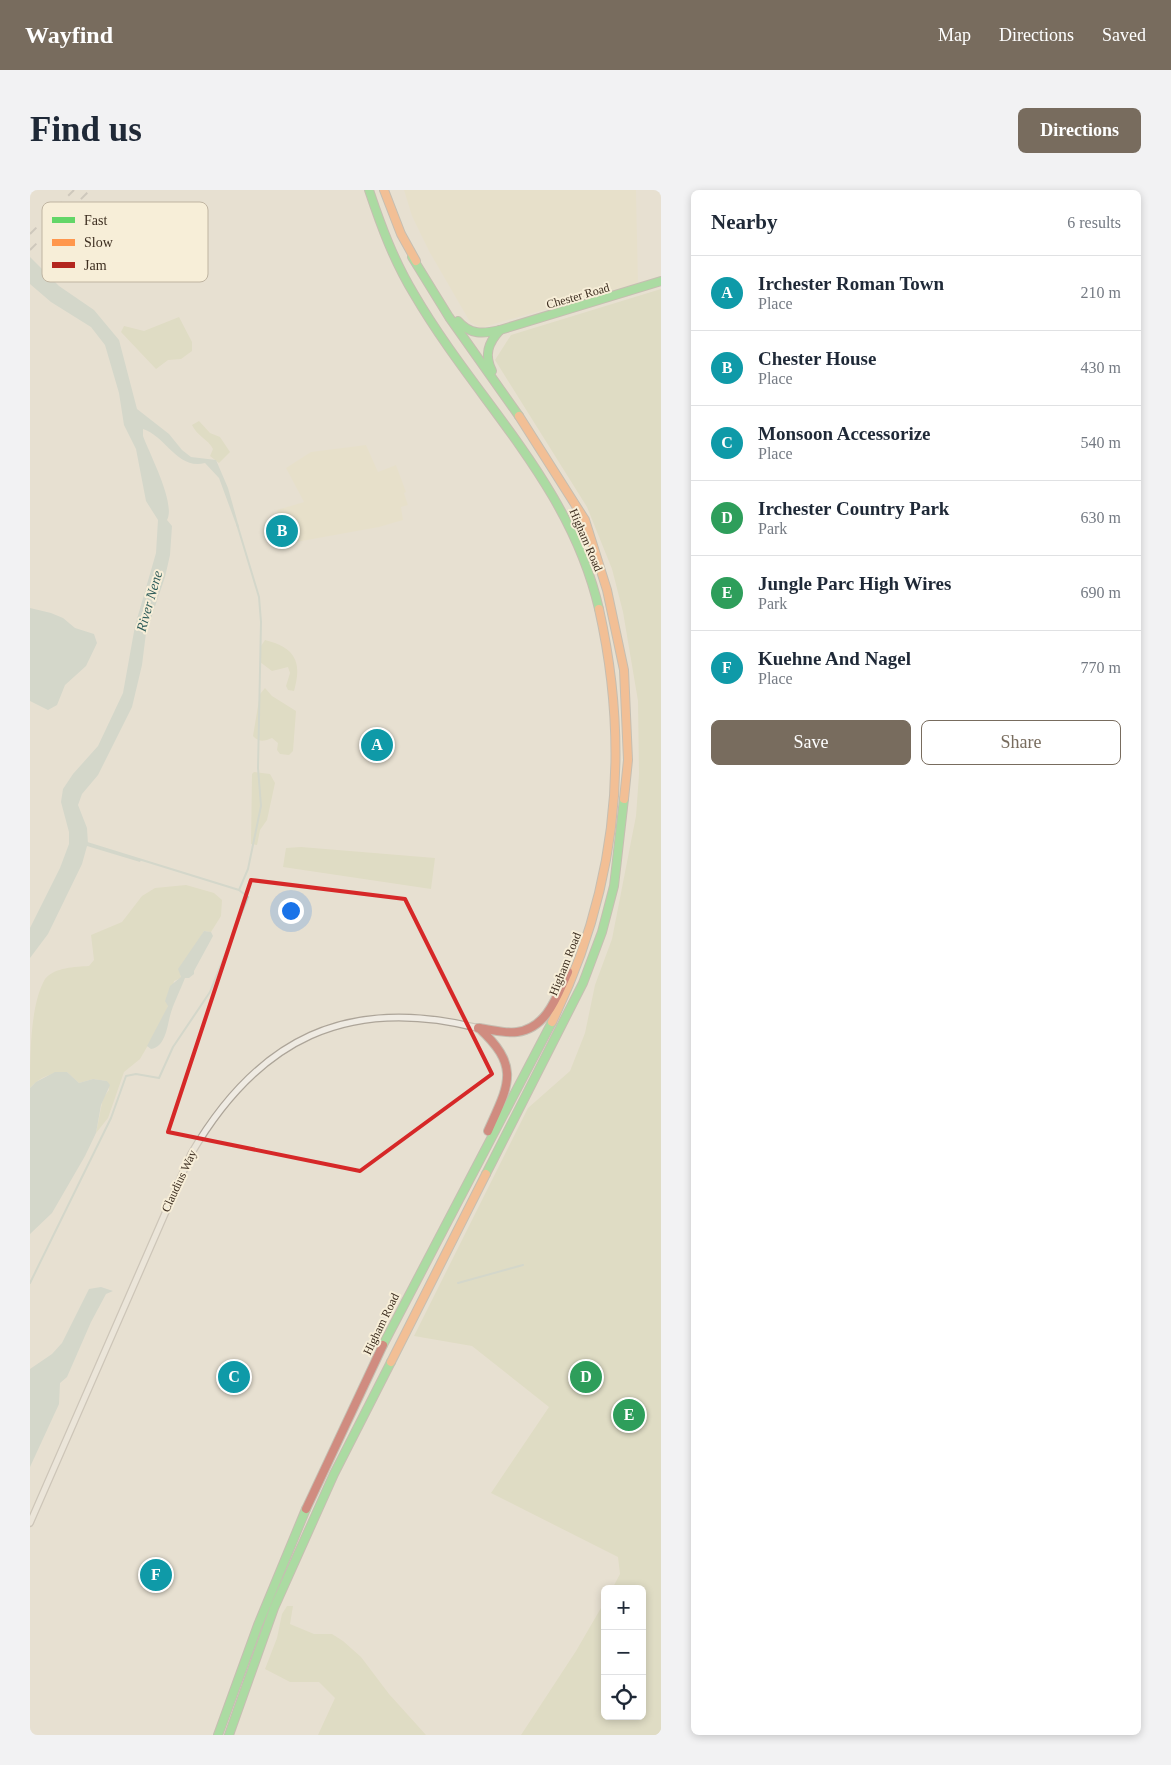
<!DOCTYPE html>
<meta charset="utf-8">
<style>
body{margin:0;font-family:Georgia,serif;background:#f2f2f3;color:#1f2937}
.controls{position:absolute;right:15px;bottom:15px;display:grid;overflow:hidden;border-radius:8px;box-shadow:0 2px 8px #0003}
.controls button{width:45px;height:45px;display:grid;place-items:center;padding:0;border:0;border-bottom:1px solid #e0e1e3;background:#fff;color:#1f2937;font:25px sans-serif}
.you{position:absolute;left:260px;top:720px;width:18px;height:18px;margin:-12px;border:4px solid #fff;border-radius:50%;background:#1a73e8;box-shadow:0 0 0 8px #1a73e833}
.badge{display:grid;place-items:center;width:32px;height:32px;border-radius:50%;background:#786c5e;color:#fff;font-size:16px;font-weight:700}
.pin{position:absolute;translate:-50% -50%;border:2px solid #fff;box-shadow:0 1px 5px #0006}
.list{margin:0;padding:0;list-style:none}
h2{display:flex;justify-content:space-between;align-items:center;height:65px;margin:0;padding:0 20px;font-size:21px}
h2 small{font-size:16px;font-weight:400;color:#747a83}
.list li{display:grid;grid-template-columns:32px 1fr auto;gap:15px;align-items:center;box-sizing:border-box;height:75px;padding:0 20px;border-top:1px solid #e0e1e3}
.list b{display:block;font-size:19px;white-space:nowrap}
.list p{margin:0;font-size:16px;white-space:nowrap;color:#747a83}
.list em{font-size:16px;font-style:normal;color:#747a83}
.actions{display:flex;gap:10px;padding:15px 20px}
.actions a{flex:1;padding:11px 0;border:1px solid #786c5e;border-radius:8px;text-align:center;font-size:18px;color:#786c5e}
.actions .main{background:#786c5e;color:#fff}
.icon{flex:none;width:28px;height:28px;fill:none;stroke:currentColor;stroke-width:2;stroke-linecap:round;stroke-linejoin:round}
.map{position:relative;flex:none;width:631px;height:1545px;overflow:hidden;border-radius:8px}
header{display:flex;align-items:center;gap:30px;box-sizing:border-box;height:70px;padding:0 25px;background:#786c5e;color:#fff}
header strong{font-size:24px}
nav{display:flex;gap:28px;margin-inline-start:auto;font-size:18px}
.intro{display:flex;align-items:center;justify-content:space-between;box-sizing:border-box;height:120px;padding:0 30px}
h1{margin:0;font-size:35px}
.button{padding:12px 22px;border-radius:8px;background:#786c5e;color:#fff;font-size:18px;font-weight:700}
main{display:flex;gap:30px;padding:0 30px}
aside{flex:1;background:#fff;border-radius:8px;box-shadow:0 2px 8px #0003}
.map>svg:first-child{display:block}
.farmland{fill:#e6dfc2}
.green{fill:#d6d7b3}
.water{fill:#bcccc2}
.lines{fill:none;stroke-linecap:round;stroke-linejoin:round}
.stream{stroke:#bcccc2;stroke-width:2}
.street-casing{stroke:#ada599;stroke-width:8}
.fast-casing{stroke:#9c958a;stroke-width:10}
.slow-casing{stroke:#9c958a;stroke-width:10}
.jam-casing{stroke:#9c958a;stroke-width:10}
.street{stroke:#efebe3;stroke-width:5.5}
.fast{stroke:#63d668;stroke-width:8}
.slow{stroke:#ff974d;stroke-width:8}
.jam{stroke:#b3261e;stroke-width:8}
.rail{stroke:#afaaa2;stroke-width:2;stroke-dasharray:9 9;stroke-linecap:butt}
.marked{fill:none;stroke:#d62828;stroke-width:4;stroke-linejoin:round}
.labels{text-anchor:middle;stroke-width:4;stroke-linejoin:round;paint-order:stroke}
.street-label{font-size:12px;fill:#3d2e20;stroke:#f7eed8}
.water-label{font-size:14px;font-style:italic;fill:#2f5d5a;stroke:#f7eed8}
.key{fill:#f7eed8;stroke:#bfb4a1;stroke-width:1}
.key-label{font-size:14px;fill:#3d2e20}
</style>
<header>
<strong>Wayfind</strong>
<nav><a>Map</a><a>Directions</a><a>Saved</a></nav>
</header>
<div class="intro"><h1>Find us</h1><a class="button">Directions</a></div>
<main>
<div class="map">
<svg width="631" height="1545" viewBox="0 0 631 1545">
<rect width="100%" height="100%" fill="#e7e0d1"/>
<g class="farmland">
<polygon points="374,0 606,0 608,93 453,137 449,137 440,132 399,61 382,26"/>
<polygon points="336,255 348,282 366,275 376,302 374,303 378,315 371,317 373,330 349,337 266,352 264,336 254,338 252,325 248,326 247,320 274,312 256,278 281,262"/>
</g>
<g class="green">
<polygon points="631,99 631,1545 491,1545 546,1461 575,1411 575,1526 612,1526 612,1399 582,1399 590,1384 588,1367 461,1303 519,1217 442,1156 384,1146 498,918 540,881 555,843 565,795 582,749 606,626 609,584 608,511 593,422 582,379 557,317 465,170 481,145"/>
<polygon points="149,127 162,152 162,161 151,169 138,170 126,179 91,142 94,136 114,141"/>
<path d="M169,231L180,243L190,247L200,262L189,273L180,266L183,259C178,249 167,246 162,235Z"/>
<path d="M235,450C264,457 273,471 264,501L258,500L256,496L260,483L258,477L242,481L230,472L231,456Z"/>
<path d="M235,498L242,506L266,521L263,561L259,565L250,564L247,560L248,553L242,548C235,551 229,553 223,546L230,504Z"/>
<polygon points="224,582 240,584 245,593 237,630 230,640 227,655 221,654 222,584"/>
<polygon points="271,657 405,668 401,699 253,677 256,658"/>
<path d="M156,695L184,703L192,710L191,726L181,742L174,741L150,783L151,788L144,791L138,816L132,831L110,869L94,882L78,928L66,943L73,908L79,900L77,891L63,889L49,893L37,882C22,882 10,887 0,898C0,867 0,815 15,789C25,777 45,777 59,776L64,770L61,745L92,732L112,706L125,698Z"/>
<polygon points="257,1416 263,1416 260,1434 284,1444 302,1444 313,1451 331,1467 359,1504 396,1545 288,1545 305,1508 289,1492 260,1492 235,1479 247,1448 252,1424"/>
</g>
<g class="water">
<path d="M0,67L29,96L64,120L89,150L107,219L139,244L152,260L161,267L186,270L198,298L209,337H207L189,288L175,273C147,280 137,247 113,239V246C120,265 146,314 137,330L142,336L140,365L135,387L116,443L112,475L102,517L68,585L52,604L48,615L57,638L58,654L111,670L110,672L57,656L52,674L18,744L0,768V738L30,678L39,654V642L31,612L33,599L43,584L68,556L93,503L105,436L126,363L128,330L116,311L106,259L94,235L89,203L75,155L61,137L21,112L0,94Z"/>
<polygon points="0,418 21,423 33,428 45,438 64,444 67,453 56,476 35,495 27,515 18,520 0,511"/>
<path d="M174,741L181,742L183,746L164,781V784L159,788H155C150,801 143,814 140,826C137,838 135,857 121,859L117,856L138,816L135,811L140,796L151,787L148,779Z"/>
<polygon points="25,882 37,882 49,893 63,889 77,891 80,895 71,915 66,943 55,966 22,1023 0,1044 0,898 6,892"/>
<polygon points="71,1097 83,1101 76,1104 61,1132 37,1187 30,1193 29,1214 0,1277 0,1179 22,1164 32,1153 59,1099"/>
</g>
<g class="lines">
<g class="stream">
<polyline points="207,334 229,407 231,432 228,578 231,616 218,679 209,700"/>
<polyline points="0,1093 81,928 96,886 106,884 129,888 143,857 180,802 218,707 209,700 57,653"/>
<polyline points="428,1093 493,1075"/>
</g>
<defs>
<path id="street" d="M0,1333L161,964C228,849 317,805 448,838"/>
<g id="fast">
<path d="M339,0C351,36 364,71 384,104C447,212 540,293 569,419"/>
<polyline points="382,67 419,127 489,226"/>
<path d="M428,131C440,145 453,144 470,140"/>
<polyline points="470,140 631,91"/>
<path d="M462,181C454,165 458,153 470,140"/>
<polyline points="456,984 553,793 572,742 584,696 594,609"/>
<polyline points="353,1155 522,832"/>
<polyline points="188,1545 228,1435 276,1319"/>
<polyline points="199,1545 244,1418 304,1284 361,1172"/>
</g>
<g id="slow">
<polyline points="354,0 371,44 386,71"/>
<polyline points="489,226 555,330 577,400 594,480 598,570 594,609"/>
<path d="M522,832C587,700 601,562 569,419"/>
<polyline points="361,1172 456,984"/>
</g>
<g id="jam">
<path d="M448,838C461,839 474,844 487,842C517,838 527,806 538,782"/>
<path d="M449,838C491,877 479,894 458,941"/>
<polyline points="276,1319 353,1155"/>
</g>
</defs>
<use href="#street" class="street-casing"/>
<use href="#fast" class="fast-casing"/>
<use href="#slow" class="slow-casing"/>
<use href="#jam" class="jam-casing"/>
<use href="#street" class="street"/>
<use href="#fast" class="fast"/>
<use href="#slow" class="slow"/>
<use href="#jam" class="jam"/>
<g class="rail">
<polyline points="0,44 44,0"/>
<polyline points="0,60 60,0"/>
</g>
</g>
<path d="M0 0H631V1545H0ZM221,690L375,709L462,884L330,981L138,942Z" fill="#e7e0d1" fill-opacity=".55" fill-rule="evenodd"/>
<path class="marked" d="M221,690L375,709L462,884L330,981L138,942Z"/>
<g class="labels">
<g class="street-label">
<text transform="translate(548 106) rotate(-16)" y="4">Chester Road</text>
<text transform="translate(556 350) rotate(67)" y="4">Higham Road</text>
<text transform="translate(535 774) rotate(-68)" y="4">Higham Road</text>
<text transform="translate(149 991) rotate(-65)" y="4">Claudius Way</text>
<text transform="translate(351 1134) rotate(-64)" y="4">Higham Road</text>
</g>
<g class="water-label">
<text transform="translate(119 411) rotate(-74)" y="5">River Nene</text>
</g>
</g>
<rect x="12" y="12" width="166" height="80" rx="8" class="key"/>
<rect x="22" y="27" width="23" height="6" fill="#63d668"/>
<rect x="22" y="49" width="23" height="7" fill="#ff974d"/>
<rect x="22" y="72" width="23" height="6" fill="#b3261e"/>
<g class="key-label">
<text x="54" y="35">Fast</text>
<text x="54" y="57">Slow</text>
<text x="54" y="80">Jam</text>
</g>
</svg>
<div class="controls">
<button>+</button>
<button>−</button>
<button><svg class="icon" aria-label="locate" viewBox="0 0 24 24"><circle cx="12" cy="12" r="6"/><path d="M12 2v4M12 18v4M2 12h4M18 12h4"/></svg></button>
</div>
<div class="you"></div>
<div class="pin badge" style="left:347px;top:555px;background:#0f9aa8">A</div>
<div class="pin badge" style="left:252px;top:341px;background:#0f9aa8">B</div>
<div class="pin badge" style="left:204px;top:1187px;background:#0f9aa8">C</div>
<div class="pin badge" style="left:556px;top:1187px;background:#2e9e5b">D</div>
<div class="pin badge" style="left:599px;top:1225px;background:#2e9e5b">E</div>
<div class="pin badge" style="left:126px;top:1385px;background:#0f9aa8">F</div>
</div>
<aside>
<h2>Nearby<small>6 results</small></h2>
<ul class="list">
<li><span class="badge" style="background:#0f9aa8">A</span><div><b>Irchester Roman Town</b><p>Place</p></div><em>210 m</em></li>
<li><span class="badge" style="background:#0f9aa8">B</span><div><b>Chester House</b><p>Place</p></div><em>430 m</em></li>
<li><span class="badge" style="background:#0f9aa8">C</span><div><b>Monsoon Accessorize</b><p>Place</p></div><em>540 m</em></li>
<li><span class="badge" style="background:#2e9e5b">D</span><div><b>Irchester Country Park</b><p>Park</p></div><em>630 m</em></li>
<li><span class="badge" style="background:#2e9e5b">E</span><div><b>Jungle Parc High Wires</b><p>Park</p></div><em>690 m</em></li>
<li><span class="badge" style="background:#0f9aa8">F</span><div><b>Kuehne And Nagel</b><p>Place</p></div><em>770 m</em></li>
</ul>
<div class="actions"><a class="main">Save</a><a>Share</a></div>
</aside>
</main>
